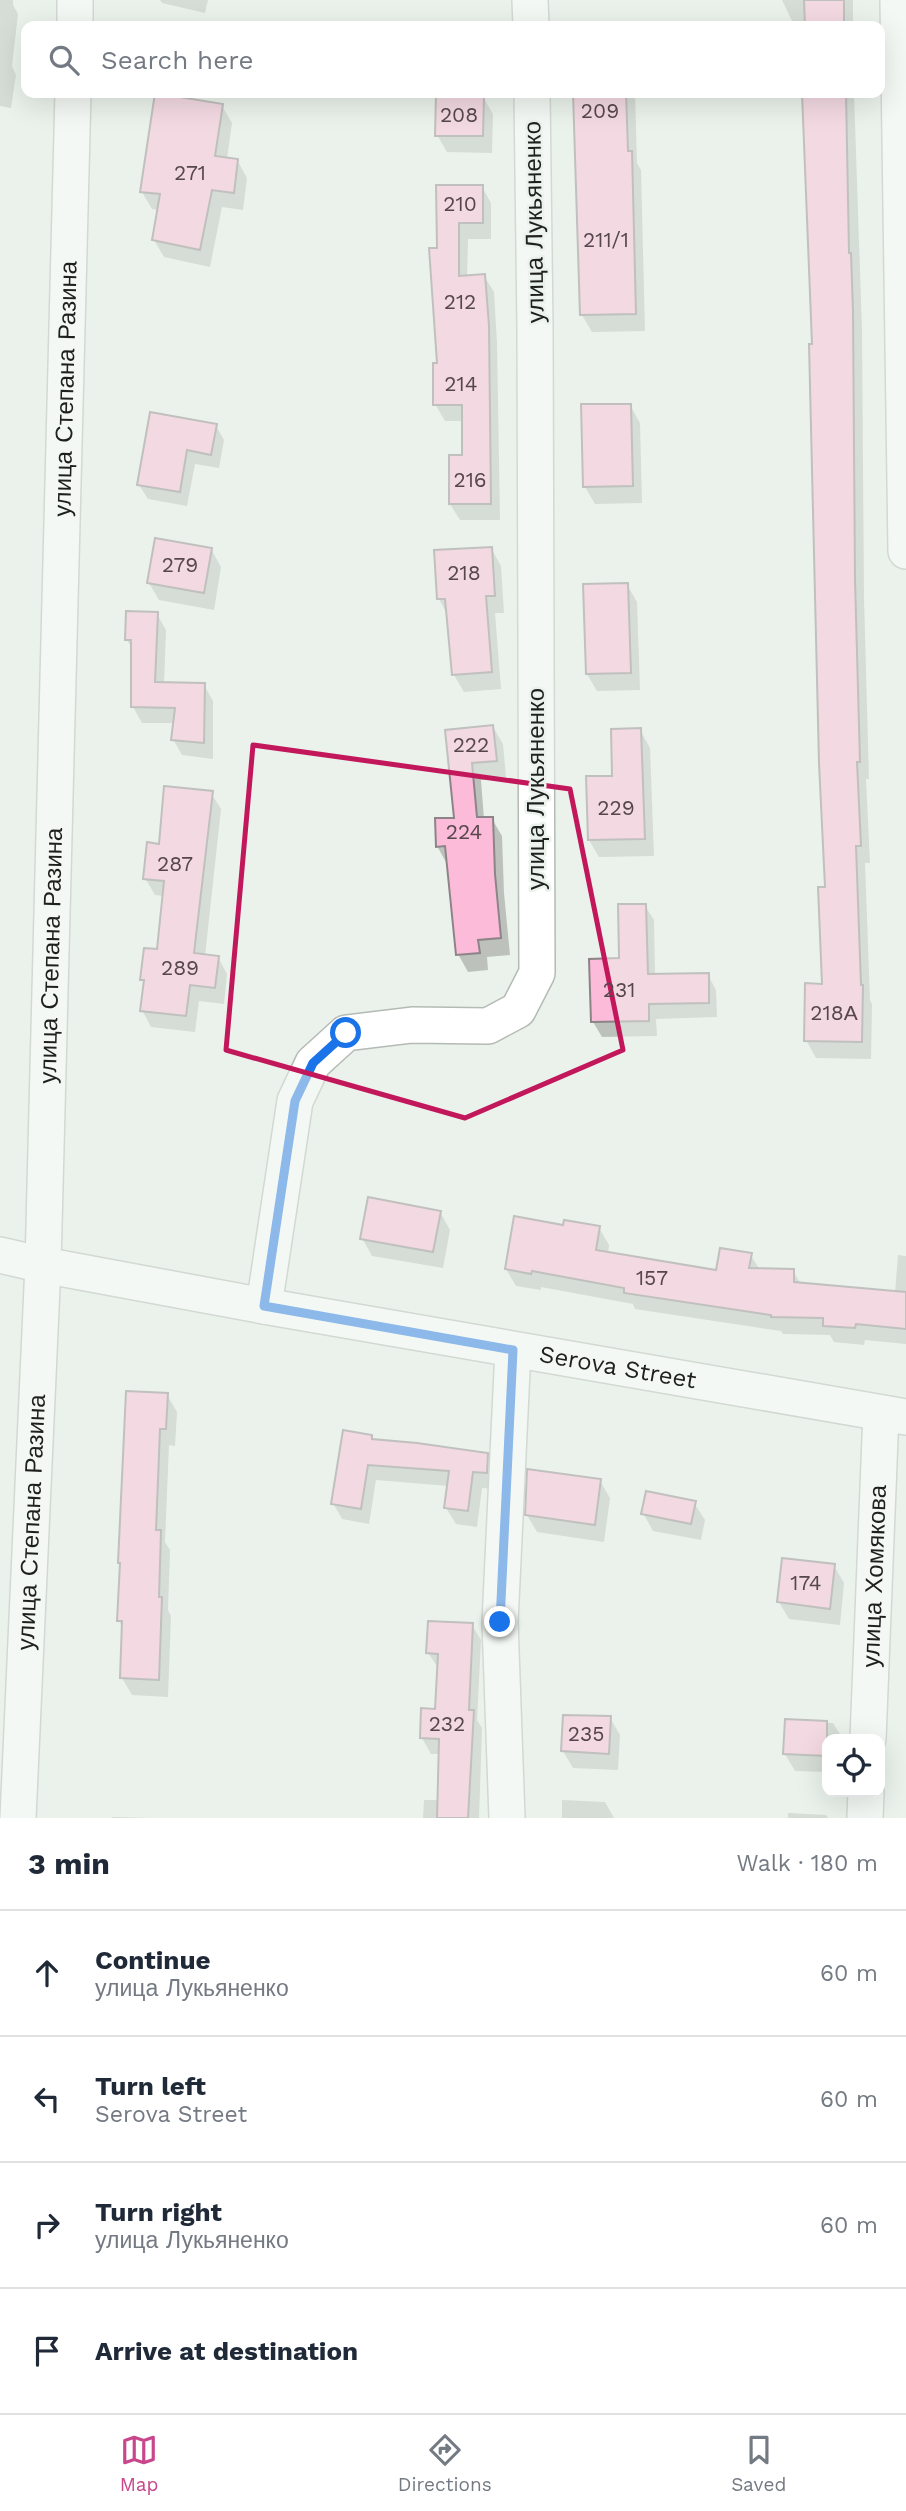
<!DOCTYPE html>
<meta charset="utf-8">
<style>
body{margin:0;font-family:"Work Sans",sans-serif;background:#f6f6f7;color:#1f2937}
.controls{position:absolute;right:21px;bottom:21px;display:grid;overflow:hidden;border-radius:14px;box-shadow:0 7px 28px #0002}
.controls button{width:63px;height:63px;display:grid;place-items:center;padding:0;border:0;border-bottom:2px solid #e0e1e3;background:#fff;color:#1f2937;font:35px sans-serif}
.stop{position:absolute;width:21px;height:21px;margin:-16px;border:5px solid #1a73e8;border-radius:50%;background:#fff}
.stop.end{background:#1a73e8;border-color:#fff;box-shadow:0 2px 7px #0008}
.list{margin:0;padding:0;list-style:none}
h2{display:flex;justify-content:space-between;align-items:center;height:91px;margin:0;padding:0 28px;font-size:30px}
h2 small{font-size:23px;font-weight:400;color:#747a83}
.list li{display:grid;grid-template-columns:46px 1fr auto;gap:21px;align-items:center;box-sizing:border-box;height:126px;padding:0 28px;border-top:2px solid #e0e1e3}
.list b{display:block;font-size:26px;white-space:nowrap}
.list p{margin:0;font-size:23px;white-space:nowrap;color:#747a83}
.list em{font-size:23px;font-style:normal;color:#747a83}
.icon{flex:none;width:38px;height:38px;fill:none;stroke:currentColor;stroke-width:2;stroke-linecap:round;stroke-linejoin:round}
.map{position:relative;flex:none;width:906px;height:1818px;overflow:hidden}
.search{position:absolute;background:#fff;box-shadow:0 7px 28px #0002;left:21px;right:21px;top:21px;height:77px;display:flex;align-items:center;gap:18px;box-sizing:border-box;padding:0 24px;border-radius:14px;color:#747a83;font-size:26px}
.sheet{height:595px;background:#fff}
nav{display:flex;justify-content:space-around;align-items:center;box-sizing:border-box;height:98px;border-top:2px solid #e0e1e3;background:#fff;font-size:19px;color:#747a83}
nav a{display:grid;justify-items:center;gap:4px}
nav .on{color:#c9468c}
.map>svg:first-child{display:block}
.shadow{fill:#0003}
.building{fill:#fcbbd8;stroke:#8d8488;stroke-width:2}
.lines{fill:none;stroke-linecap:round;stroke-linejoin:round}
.street-casing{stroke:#b4bab4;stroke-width:38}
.street{stroke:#fff;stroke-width:35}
.route{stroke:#1a73e8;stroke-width:9}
.marked{fill:none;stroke:#c2185b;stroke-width:5;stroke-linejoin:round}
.labels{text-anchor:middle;stroke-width:5;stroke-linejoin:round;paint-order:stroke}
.number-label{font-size:21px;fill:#56474c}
.street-label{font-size:24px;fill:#1e201e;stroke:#ebf2eb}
</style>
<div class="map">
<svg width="906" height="1818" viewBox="0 0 906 1818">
<rect width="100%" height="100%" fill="#ebf2eb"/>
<g class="shadow">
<polygon points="0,0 13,0 13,5 18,14 12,66 16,75 11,108 0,106"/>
<polygon points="160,0 208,0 205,13 162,3"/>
<polygon points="782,0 853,0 853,26 806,26 806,21 792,21"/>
<polygon points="575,93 635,93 637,163 641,170 645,331 592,332 582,315"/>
<polygon points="804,93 854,93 862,330 864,598 869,779 866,779 870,863 865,863 870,1000 872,1004 871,1059 816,1058 806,1040 824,985 827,889 814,524 810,217"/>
<polygon points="483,97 493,114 492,153 447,152 437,135"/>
<polygon points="222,106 232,123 227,159 237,160 247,178 243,210 222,207 210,267 164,257 154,240 159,210 152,209 142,192"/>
<polygon points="482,187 491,203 491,239 468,239 467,277 484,276 494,292 497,343 500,520 460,520 450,504 464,457 464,421 445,421 435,404 439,365 438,249"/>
<polygon points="630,405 640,423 642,503 595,504 585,487"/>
<polygon points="216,426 224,440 219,468 195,464 187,506 148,499 139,485"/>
<polygon points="491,548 501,566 504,613 495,613 501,689 464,692 454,675 448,616 439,599"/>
<polygon points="211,549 221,567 214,610 159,600 149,583"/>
<polygon points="627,585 637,602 640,690 597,691 587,674"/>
<polygon points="157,614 166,630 164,684 204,685 213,701 213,759 182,755 173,739 175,723 142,723 133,707 133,650 127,640"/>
<polygon points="493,727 503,744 506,778 481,780 484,819 492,819 502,836 504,893 510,955 487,957 488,970 468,972 458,954 447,864 437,846 456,820 447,731"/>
<polygon points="640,730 650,748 654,856 599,857 589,840 614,777"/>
<polygon points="211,793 221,809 205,956 218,957 227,974 224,1004 199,1001 195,1032 151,1027 142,1010 145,985 142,979 159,951 164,896 155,895 145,878 160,845"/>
<polygon points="645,906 654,920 655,976 708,975 716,990 717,1017 656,1019 657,1036 602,1037 593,1022"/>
<polygon points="440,1212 450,1230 443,1268 372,1256 362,1238"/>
<polygon points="564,1227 599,1228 609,1245 608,1254 717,1272 750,1254 760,1270 793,1271 801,1284 895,1293 898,1255 906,1256 906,1344 865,1340 864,1345 834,1342 830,1335 783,1334 781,1331 635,1309 633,1304 541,1287 541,1290 516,1286 506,1269"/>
<polygon points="167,1395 177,1412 175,1446 169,1445 165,1542 170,1550 168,1610 171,1616 168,1697 132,1695 122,1678 123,1628 119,1621 121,1566 119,1563"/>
<polygon points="371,1437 374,1441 487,1454 496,1470 495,1489 482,1488 477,1527 456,1524 446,1508 449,1486 376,1480 369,1524 342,1519 333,1503"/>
<polygon points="600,1481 610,1498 604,1542 537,1532 527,1515"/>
<polygon points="694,1503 705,1520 701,1540 653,1531 643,1513"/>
<polygon points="834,1566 844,1583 840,1625 789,1619 779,1602"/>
<polygon points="472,1625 481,1640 477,1720 482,1728 479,1818 423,1818 424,1800 439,1800 441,1754 431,1754 422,1738 437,1711 439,1669 428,1653"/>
<polygon points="610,1718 620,1735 618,1770 573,1768 563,1751"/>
<polygon points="786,1721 833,1723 843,1739 827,1739 827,1772 795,1771 785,1754"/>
<polygon points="562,1800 605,1802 614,1818 562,1818"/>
<polygon points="788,1813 826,1815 828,1818 788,1818"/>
<polygon points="112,1817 151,1818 112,1818"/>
</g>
<g class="building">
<polygon points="804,0 844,0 844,26 805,26"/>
<polygon points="155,93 223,104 215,156 238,159 234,193 212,190 200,250 152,240 160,194 140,192"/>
<polygon points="573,93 626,93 628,151 632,151 636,314 580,315"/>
<polygon points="802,93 846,93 849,253 851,253 853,311 855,580 860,762 857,762 861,846 856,846 861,985 863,985 862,1042 804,1041 805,983 822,984 818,887 825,887 819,763 809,344 812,344"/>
<polygon points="436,94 484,95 483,136 435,136"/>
<polygon points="436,185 483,185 483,223 459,223 459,276 485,274 489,326 491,504 449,504 449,455 462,455 462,405 433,405 433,363 437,363 429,248 437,248"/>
<polygon points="581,404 631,404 633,486 583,487"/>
<polygon points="150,412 217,424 211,455 187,450 180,492 137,485"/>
<polygon points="155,538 212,548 204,593 147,583"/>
<polygon points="492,547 495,596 486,596 492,672 452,675 445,599 437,599 434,550"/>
<polygon points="628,583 631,673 586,674 583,584"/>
<polygon points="126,611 158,612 155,682 205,683 204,743 171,740 175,708 131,707 131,640 125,640"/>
<polygon points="493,725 497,761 472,763 477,817 493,817 495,874 501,938 478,940 480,953 456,955 445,846 436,847 435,818 454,818 445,730"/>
<polygon points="641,728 645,839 588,840 586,776 612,776 611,729"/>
<polygon points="164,786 213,791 194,953 219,956 215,988 190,985 186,1016 140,1011 144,980 140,980 144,948 157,949 164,881 143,879 147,842 159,844"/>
<polygon points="618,904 646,904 648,974 709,973 709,1003 649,1004 649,1021 591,1022 589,959 619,958"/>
<polygon points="368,1197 441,1211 433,1252 360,1239"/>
<polygon points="514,1216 563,1225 564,1220 600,1226 596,1250 716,1270 720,1248 752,1253 749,1268 794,1269 794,1282 906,1292 906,1329 856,1324 855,1328 823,1326 823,1318 771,1317 771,1315 624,1293 624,1288 532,1271 531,1274 505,1269"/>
<polygon points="126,1391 168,1393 166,1429 160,1429 156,1530 161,1530 159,1597 162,1597 159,1680 120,1678 122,1621 117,1621 120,1563 118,1563"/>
<polygon points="343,1430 372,1435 372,1439 417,1443 488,1453 487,1473 473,1472 468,1511 444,1508 449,1471 368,1465 361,1509 331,1504"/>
<polygon points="527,1469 601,1479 595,1525 525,1515"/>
<polygon points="646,1491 696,1501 691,1524 641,1514"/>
<polygon points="782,1558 835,1564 830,1609 777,1602"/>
<polygon points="428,1621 473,1623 469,1710 474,1710 468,1818 437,1818 439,1739 420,1738 421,1708 435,1709 438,1654 426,1653"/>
<polygon points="563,1715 611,1716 609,1754 561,1751"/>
<polygon points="785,1719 827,1721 827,1756 783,1754"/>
</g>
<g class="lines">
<defs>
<g id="street">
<polyline points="530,0 531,26"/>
<polyline points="898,0 906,551"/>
<polyline points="75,26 75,0"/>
<path id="s1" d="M0,1255L43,1265L264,1306L906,1417"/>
<polyline points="264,1306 295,1101 313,1063 346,1033 412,1025 488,1026 518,1010 537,973 535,328 532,93"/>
<path id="s2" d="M868,1739L881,1413"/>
<path id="s3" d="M18,1818L43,1265L73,93"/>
<polyline points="507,1818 500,1622 513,1350"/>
<polyline points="865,1818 866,1792"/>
</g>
</defs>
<use href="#street" class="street-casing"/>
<use href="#street" class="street"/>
</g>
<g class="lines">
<polyline class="route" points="346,1033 313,1063 295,1101 264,1306 513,1350 500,1622"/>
</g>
<path d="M0 0H906V1818H0ZM253,745L570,789L623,1050L465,1118L226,1050Z" fill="#ebf2eb" fill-opacity=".55" fill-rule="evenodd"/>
<path class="marked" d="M253,745L570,789L623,1050L465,1118L226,1050Z"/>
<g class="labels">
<g class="number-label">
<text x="600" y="118">209</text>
<text x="459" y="122">208</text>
<text x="190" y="180">271</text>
<text x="460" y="211">210</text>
<text x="606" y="247">211/1</text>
<text x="460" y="309">212</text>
<text x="461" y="391">214</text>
<text x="470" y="487">216</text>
<text x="180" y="572">279</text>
<text x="464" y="580">218</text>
<text x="471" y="752">222</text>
<text x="616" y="815">229</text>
<text x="464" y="839">224</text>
<text x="175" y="871">287</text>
<text x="180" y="975">289</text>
<text x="619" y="997">231</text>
<text x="834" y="1020">218А</text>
<text x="652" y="1285">157</text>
<text x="806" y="1590">174</text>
<text x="447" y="1731">232</text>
<text x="586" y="1741">235</text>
</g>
<g class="street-label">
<text transform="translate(534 222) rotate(-91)" y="8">улица Лукьяненко</text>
<text dy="8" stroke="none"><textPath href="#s3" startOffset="1430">улица Степана Разина</textPath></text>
<text transform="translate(536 789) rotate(-90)" y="8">улица Лукьяненко</text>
<text dy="8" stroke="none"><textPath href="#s3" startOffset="863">улица Степана Разина</textPath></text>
<text dy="8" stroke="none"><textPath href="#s1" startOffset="628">Serova Street</textPath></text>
<text dy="8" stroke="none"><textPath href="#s3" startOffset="296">улица Степана Разина</textPath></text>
<text dy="8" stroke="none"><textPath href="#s2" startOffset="163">улица Хомякова</textPath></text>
</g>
</g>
</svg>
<div class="controls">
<button><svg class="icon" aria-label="locate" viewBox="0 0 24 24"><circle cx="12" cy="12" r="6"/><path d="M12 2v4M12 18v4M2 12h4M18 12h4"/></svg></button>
</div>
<div class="stop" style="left:346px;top:1033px"></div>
<div class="stop end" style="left:500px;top:1622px"></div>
<div class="search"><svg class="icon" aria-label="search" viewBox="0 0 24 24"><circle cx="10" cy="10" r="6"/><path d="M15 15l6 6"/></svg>Search here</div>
</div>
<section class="sheet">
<h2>3 min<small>Walk · 180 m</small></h2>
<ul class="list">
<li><svg class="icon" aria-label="ahead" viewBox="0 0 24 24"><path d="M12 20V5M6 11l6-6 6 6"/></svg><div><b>Continue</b><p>улица Лукьяненко</p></div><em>60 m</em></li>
<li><svg class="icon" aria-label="left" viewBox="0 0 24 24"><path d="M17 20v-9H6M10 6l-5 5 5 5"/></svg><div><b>Turn left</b><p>Serova Street</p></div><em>60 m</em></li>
<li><svg class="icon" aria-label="right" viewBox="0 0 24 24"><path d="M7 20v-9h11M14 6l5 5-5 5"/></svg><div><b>Turn right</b><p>улица Лукьяненко</p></div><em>60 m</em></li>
<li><svg class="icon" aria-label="arrive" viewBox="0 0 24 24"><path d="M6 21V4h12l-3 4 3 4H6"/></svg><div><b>Arrive at destination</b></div></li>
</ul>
</section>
<nav>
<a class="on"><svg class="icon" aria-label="map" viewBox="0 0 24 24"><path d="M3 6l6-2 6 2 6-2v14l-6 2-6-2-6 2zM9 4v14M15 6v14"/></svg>Map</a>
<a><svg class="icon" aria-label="directions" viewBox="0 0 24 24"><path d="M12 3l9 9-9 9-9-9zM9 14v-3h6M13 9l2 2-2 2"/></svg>Directions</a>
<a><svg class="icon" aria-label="saved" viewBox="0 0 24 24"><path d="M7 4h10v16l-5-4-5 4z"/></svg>Saved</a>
</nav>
